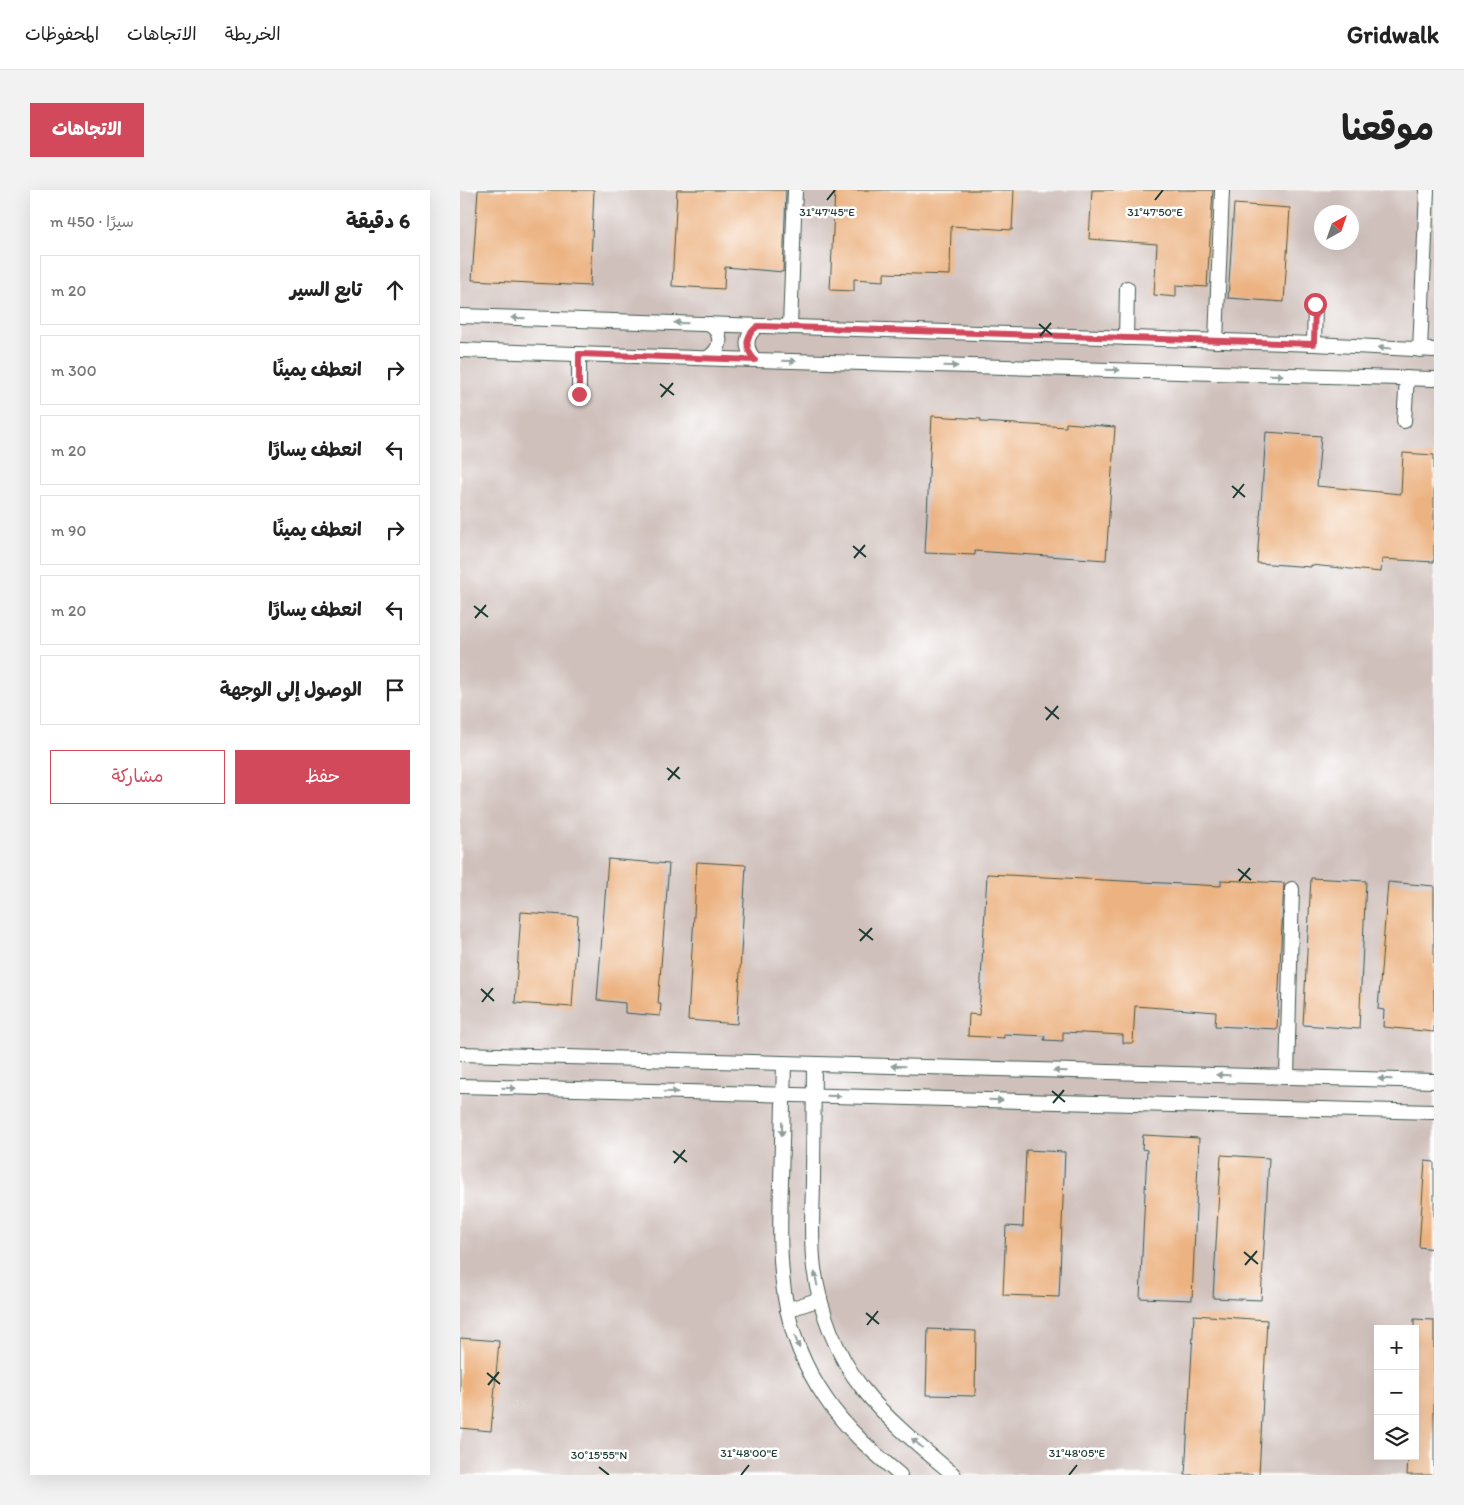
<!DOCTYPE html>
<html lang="ar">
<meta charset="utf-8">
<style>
body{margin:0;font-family:Itim,"Playpen Sans Arabic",sans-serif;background:#f2f2f2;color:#222;direction:rtl}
.controls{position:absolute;right:15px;bottom:15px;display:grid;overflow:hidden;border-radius:0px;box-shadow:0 5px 20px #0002}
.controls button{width:45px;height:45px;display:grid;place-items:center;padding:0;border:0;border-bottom:1px solid #e0e0e0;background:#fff;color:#222;font:25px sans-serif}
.compass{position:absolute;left:854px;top:15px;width:45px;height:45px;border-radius:50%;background:#fff;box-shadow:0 5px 20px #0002;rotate:40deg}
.stop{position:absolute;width:15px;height:15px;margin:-11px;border:4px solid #d1495b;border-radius:50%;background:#fff}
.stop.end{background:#d1495b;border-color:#fff;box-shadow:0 1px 5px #0008}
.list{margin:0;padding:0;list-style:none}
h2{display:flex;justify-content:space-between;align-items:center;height:65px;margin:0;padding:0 20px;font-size:21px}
h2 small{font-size:16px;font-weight:400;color:#767676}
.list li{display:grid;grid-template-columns:32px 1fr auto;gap:15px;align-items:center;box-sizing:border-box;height:70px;margin:0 10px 10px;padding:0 10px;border:1px solid #e0e0e0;border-radius:0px}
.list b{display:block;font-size:19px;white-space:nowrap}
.list em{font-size:16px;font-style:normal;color:#767676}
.actions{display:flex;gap:10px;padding:15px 20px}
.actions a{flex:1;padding:11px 0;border:1px solid #d1495b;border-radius:0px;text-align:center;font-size:18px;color:#d1495b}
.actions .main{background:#d1495b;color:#fff}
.icon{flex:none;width:28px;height:28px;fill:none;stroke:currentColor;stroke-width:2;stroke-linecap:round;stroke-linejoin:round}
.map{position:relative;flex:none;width:974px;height:1285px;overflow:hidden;direction:ltr;border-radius:0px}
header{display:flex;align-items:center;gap:30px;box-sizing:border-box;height:70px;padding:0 25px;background:#fff;border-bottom:1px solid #e0e0e0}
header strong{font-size:24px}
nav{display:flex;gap:28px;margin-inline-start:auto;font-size:18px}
.intro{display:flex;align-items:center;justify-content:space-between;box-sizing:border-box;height:120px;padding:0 30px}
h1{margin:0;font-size:35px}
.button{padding:12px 22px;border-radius:0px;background:#d1495b;color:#fff;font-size:18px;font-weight:700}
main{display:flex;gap:30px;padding:0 30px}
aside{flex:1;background:#fff;border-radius:0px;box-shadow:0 5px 20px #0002}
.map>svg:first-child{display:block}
.industrial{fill:#cfc0bb;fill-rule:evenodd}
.building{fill:#ecb281}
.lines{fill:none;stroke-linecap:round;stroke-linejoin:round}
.minor-casing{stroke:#3e564b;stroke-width:16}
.minor{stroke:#fff;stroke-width:14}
.oneway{fill:#8f9e9a}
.route{stroke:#d1495b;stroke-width:6}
.ticks{fill:none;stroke:#1f3d34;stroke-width:2}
.ticks-label{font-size:12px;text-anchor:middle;fill:#1f3d34;stroke:#fff;stroke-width:5;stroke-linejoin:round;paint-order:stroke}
</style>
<header>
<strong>Gridwalk</strong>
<nav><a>الخريطة</a><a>الاتجاهات</a><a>المحفوظات</a></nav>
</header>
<div class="intro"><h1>موقعنا</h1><a class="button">الاتجاهات</a></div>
<main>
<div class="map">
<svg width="974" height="1285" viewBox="0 0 974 1285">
<rect width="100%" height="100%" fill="#fff"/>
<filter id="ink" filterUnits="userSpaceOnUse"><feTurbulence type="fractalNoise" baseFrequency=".02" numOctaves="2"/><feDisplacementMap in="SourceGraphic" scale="10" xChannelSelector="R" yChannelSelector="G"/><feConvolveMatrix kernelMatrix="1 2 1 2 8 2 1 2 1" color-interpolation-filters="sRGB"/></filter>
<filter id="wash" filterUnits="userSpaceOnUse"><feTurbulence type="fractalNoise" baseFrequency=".0096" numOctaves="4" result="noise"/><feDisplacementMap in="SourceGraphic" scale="20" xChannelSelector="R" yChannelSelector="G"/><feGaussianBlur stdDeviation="1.12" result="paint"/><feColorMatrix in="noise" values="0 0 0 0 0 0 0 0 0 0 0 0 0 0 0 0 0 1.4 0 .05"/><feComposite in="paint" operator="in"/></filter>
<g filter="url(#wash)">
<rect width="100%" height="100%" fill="#f1e6cc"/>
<path class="industrial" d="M0,0H974V1285H0ZM862,22H892V52H862ZM918,1139H955V1266H918Z"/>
<g id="blocks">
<g class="building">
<polygon points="18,0 134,0 130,96 12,90"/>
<polygon points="217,0 326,0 323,82 265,77 264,99 212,96"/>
<polygon points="375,0 554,0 552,40 491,36 490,85 424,83 424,91 394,89 394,101 370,100"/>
<polygon points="632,0 753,0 747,97 716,95 716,107 694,105 697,54 629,49"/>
<polygon points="774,14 830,18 824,112 768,108"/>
<polygon points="472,226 521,229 521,232 606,237 606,233 655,237 646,370 515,361 515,365 465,363"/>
<polygon points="806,242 861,246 857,296 941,304 943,263 974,265 974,372 922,369 921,382 851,375 851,377 797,373"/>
<polygon points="148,669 209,674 198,814 201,814 200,826 165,823 165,813 137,810"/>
<polygon points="237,672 286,675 277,834 228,830"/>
<polygon points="527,684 761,696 761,690 824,693 817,839 755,836 756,822 675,816 673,853 663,853 663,845 603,842 603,851 584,850 585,846 544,844 544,848 508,846 509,824 519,825"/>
<polygon points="851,688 906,691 899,839 843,835"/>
<polygon points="928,692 974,696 974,842 923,837 924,820 918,819"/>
<polygon points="61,722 118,726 112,817 55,813"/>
<polygon points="683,945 739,948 732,1110 680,1108 687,960 682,959"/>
<polygon points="566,960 605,962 599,1107 543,1105 546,1036 563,1037"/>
<polygon points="761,965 809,968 801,1110 753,1108"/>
<polygon points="965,971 974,972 974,1059 959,1057"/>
<polygon points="734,1125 807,1130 799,1285 725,1285"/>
<polygon points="954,1129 974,1130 974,1285 947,1285 948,1266 955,1266"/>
<polygon points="468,1139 516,1141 515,1206 466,1205"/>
<polygon points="0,1148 39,1151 31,1241 0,1238"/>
</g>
</g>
</g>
<g filter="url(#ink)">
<use href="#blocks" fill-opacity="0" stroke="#3e564b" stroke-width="1"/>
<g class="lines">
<defs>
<g id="minor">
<polyline points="0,126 854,154 974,160"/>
<polyline points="330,137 335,0"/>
<polyline points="666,148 667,98"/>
<polyline points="756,151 762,0"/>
<polyline points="854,154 855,114"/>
<polyline points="0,160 295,170 974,189"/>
<polyline points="960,160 967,0"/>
<path d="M247,168C262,160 264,144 249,134"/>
<path d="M295,170C284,158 285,145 298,136"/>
<polyline points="119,204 119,164"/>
<polyline points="944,231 947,188"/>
<polyline points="0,864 974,891"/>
<path d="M324,873C323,912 322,951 321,991C319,1073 317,1138 366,1209C386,1239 413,1262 440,1285"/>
<path d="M354,874C354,912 353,949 353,987C353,1017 350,1048 354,1078C360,1121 376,1165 403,1199C429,1232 462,1258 494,1285"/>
<polyline points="827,887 832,699"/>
<polyline points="0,896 974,922"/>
<polyline points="327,1120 360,1109"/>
</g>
</defs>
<use href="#minor" class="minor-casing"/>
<use href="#minor" class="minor"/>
</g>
<defs><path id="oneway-solid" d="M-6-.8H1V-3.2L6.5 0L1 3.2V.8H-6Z" transform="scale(1.25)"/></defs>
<g class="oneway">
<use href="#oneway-solid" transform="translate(58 128) rotate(-178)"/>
<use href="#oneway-solid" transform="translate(221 133) rotate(-178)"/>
<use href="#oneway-solid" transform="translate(925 158) rotate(-177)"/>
<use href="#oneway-solid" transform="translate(329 171) rotate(2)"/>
<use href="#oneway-solid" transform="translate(491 176) rotate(2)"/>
<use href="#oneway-solid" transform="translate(653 180) rotate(2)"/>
<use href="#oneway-solid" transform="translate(816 185) rotate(2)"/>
<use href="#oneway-solid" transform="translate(438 876) rotate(-178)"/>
<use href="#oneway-solid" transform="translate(600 881) rotate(-178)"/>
<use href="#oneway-solid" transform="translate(763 885) rotate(-178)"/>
<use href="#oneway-solid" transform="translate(925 889) rotate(-178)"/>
<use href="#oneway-solid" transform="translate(49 898) rotate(1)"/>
<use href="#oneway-solid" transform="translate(211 902) rotate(1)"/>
<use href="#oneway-solid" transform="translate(374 906) rotate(2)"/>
<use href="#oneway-solid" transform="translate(536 910) rotate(2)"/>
<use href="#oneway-solid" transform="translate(322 939) rotate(91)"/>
<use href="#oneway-solid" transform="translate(356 1089) rotate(-101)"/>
<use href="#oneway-solid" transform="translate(337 1152) rotate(69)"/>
<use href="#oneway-solid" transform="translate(457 1253) rotate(-139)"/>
</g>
</g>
<g class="lines" filter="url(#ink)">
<path class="route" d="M119,204V164L295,170C284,158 285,145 298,136L854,154L855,114"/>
</g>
<path class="ticks" d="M367,10L375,0M695,10L703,0M579,134L592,145M580,146L591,133M200,194L214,205M201,207L213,193M772,296L785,307M773,308L784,294M393,356L406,367M394,368L405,355M14,416L28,427M15,428L26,415M585,517L599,529M586,530L598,516M207,578L220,589M208,590L219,577M778,679L791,690M779,691L790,678M399,739L413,750M400,751L412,738M21,799L34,811M22,812L33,798M592,901L605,912M593,913L604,900M213,961L227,972M214,973L225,960M784,1062L798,1074M785,1075L797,1061M406,1123L419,1134M407,1135L418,1121M27,1183L40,1194M28,1195L39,1182M139,1277L149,1285M281,1285L289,1275M609,1285L617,1275"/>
<g class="ticks-label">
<text x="367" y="26">31°47'45"E</text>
<text x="695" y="26">31°47'50"E</text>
<text x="289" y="1267">31°48'00"E</text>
<text x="617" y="1267">31°48'05"E</text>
<text x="139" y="1269">30°15'55"N</text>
</g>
</svg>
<div class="controls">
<button>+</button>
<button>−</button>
<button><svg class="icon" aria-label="layers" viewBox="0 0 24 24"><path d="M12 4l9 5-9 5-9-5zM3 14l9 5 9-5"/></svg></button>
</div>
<svg class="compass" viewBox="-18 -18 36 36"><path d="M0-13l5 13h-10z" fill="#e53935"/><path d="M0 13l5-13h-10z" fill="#767676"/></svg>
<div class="stop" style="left:855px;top:114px"></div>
<div class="stop end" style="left:119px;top:204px"></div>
</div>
<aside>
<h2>6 دقيقة<small>سيرًا · 450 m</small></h2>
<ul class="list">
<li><svg class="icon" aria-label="ahead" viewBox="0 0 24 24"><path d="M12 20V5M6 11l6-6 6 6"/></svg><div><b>تابع السير</b></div><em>20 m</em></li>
<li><svg class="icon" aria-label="right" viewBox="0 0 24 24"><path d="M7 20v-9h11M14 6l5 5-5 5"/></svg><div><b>انعطف يمينًا</b></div><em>300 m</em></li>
<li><svg class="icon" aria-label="left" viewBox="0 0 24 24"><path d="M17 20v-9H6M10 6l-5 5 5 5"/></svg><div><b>انعطف يسارًا</b></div><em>20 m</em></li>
<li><svg class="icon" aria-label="right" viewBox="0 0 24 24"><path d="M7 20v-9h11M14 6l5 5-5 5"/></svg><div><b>انعطف يمينًا</b></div><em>90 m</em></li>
<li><svg class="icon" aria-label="left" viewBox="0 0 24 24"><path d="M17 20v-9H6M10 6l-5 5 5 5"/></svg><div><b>انعطف يسارًا</b></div><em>20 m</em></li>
<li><svg class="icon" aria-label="arrive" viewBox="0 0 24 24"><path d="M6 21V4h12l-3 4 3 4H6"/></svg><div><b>الوصول إلى الوجهة</b></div></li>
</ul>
<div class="actions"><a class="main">حفظ</a><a>مشاركة</a></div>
</aside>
</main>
